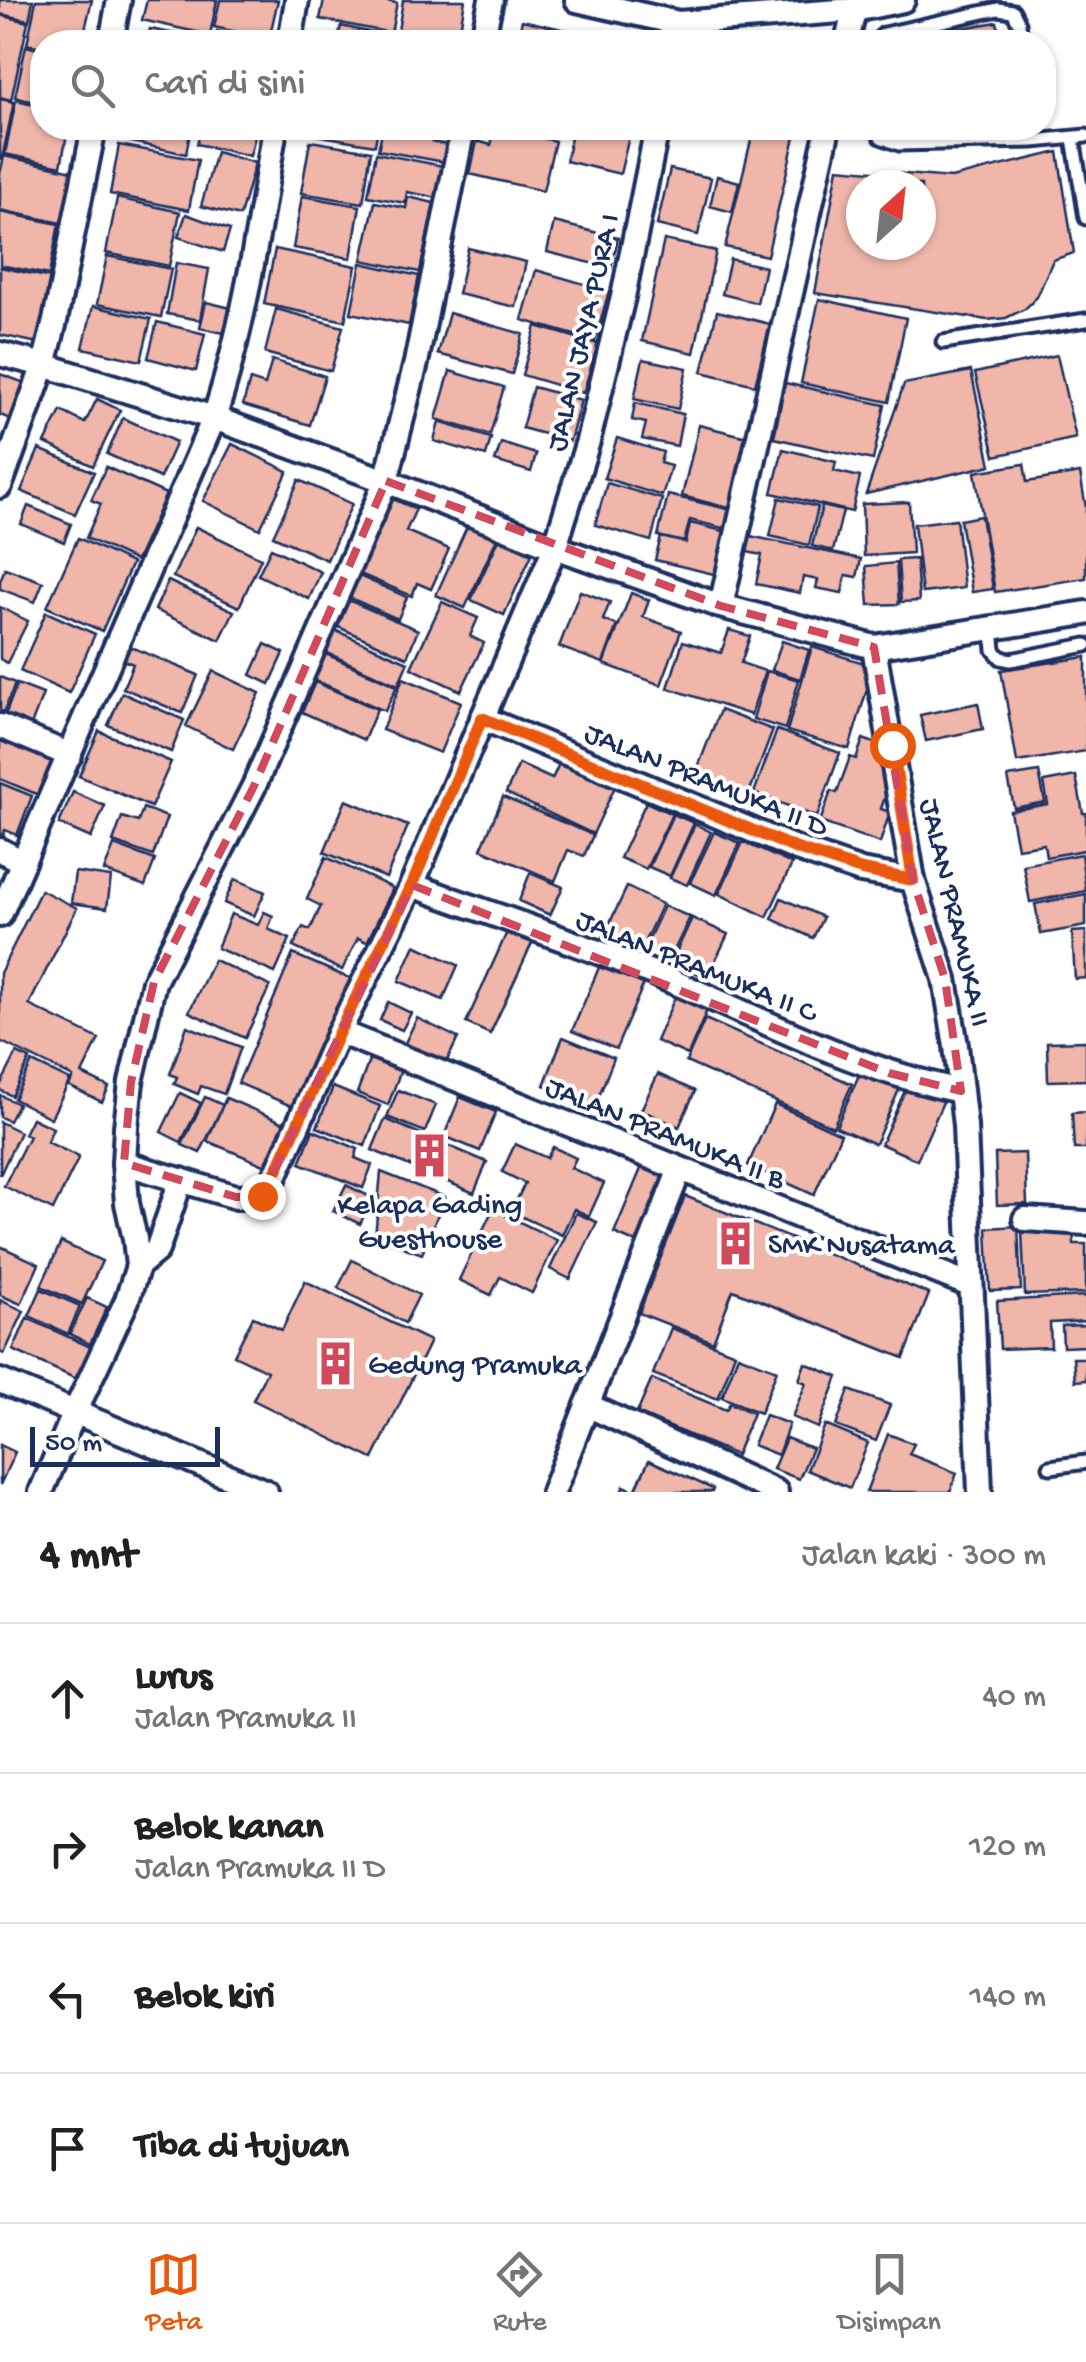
<!DOCTYPE html>
<html lang="id">
<meta charset="utf-8">
<style>
body{margin:0;font-family:"Gochi Hand",sans-serif;background:#f2f2f2;color:#202124}
.compass{position:absolute;left:846px;top:170px;width:90px;height:90px;border-radius:50%;background:#fff;box-shadow:0 2px 8px #0004;rotate:27deg}
.scale{position:absolute;left:30px;bottom:25px;width:190px;box-sizing:border-box;padding-left:10px;border:5px solid #1b2f5e;border-top:0;font-size:28px;line-height:35px;white-space:nowrap;color:#1b2f5e;-webkit-text-stroke:8px #fff;paint-order:stroke}
.stop{position:absolute;width:30px;height:30px;margin:-22px;border:8px solid #ea580c;border-radius:50%;background:#fff}
.stop.end{background:#ea580c;border-color:#fff;box-shadow:0 2px 10px #0008}
.list{margin:0;padding:0;list-style:none}
h2{display:flex;justify-content:space-between;align-items:center;height:130px;margin:0;padding:0 40px;font-size:42px}
h2 small{font-size:32px;font-weight:400;color:#757577}
.list li{display:grid;grid-template-columns:65px 1fr auto;gap:30px;align-items:center;box-sizing:border-box;height:150px;padding:0 40px;border-top:2px solid #e0e0e0}
.list b{display:block;font-size:38px;white-space:nowrap}
.list p{margin:0;font-size:32px;white-space:nowrap;color:#757577}
.list em{font-size:32px;font-style:normal;color:#757577}
.icon{flex:none;width:55px;height:55px;fill:none;stroke:currentColor;stroke-width:2;stroke-linecap:round;stroke-linejoin:round}
.map{position:relative;flex:none;width:1086px;height:1492px;overflow:hidden}
.search{position:absolute;background:#fff;box-shadow:0 2px 8px #0004;left:30px;right:30px;top:30px;height:110px;display:flex;align-items:center;gap:25px;box-sizing:border-box;padding:0 35px;border-radius:40px;color:#757577;font-size:38px}
.sheet{height:730px;background:#fff}
nav{display:flex;justify-content:space-around;align-items:center;box-sizing:border-box;height:140px;border-top:2px solid #e0e0e0;background:#fff;font-size:28px;color:#757577}
nav a{display:grid;justify-items:center;gap:5px}
nav .on{color:#ea580c}
.map>svg:first-child{display:block}
.building{fill:#f0b6aa;stroke:#1b2f5e;stroke-width:2.5;fill-rule:evenodd}
.lines{fill:none;stroke-linecap:round;stroke-linejoin:round}
.lane-casing{stroke:#1b2f5e;stroke-width:19}
.street-casing{stroke:#1b2f5e;stroke-width:30}
.lane{stroke:#fff;stroke-width:11}
.street{stroke:#fff;stroke-width:22}
.route{stroke:#ea580c;stroke-width:12}
.marked{fill:none;stroke:#d1495b;stroke-width:8;stroke-dasharray:20 12;stroke-linejoin:round}
.labels{text-anchor:middle;stroke-width:8;stroke-linejoin:round;paint-order:stroke}
.street-label{font-size:30px;fill:#1b2f5e;stroke:#fff}
.poi-label{font-size:30px;fill:#1b2f5e;stroke:#fff;text-anchor:start}
</style>
<div class="map">
<svg width="1086" height="1492" viewBox="0 0 1086 1492">
<rect width="100%" height="100%" fill="#fff"/>
<filter id="ink" filterUnits="userSpaceOnUse"><feTurbulence type="fractalNoise" baseFrequency=".01" numOctaves="2"/><feDisplacementMap in="SourceGraphic" scale="20" xChannelSelector="R" yChannelSelector="G"/><feConvolveMatrix kernelMatrix="1 2 1 2 8 2 1 2 1" color-interpolation-filters="sRGB"/></filter>
<g filter="url(#ink)">
<g class="building">
<polygon points="0,0 33,0 29,20 0,14"/>
<polygon points="36,0 92,0 82,42 42,42 42,47 27,44"/>
<polygon points="147,0 217,0 210,35 142,20"/>
<polygon points="220,0 278,0 269,39 214,27"/>
<polygon points="324,0 380,0 397,3 391,33 320,19"/>
<polygon points="403,0 465,0 458,41 398,31"/>
<polygon points="0,15 28,22 11,100 0,97"/>
<polygon points="522,20 588,35 586,42 517,42"/>
<polygon points="997,22 1001,42 905,42 905,38"/>
<polygon points="341,26 391,37 390,42 337,42"/>
<polygon points="150,29 211,41 211,42 147,42"/>
<polygon points="217,31 267,42 215,42"/>
<polygon points="26,46 42,50 42,104 15,97"/>
<polygon points="0,99 14,102 2,159 0,158"/>
<polygon points="16,100 42,106 42,128 68,128 61,166 5,154"/>
<polygon points="130,128 191,128 186,154 127,141"/>
<polygon points="201,128 257,128 250,156 197,144"/>
<polygon points="316,128 378,128 375,145 315,135"/>
<polygon points="383,128 435,128 432,142 453,146 450,163 378,150"/>
<polygon points="495,128 555,141 543,191 470,174 477,141 491,145"/>
<polygon points="573,128 631,128 620,174 566,161"/>
<polygon points="754,128 797,128 767,256 725,247"/>
<polygon points="310,141 371,151 363,203 301,193"/>
<polygon points="119,145 198,160 189,210 110,194"/>
<polygon points="216,152 255,163 240,216 201,206"/>
<path d="M1058,152L1074,253L1053,260L1037,297L1025,309L1006,318L987,320L815,293L838,168L951,178ZM861,185H921V245H861Z"/>
<polygon points="376,153 443,166 438,198 407,192 405,203 368,196"/>
<polygon points="4,156 73,171 62,223 0,210 0,174"/>
<polygon points="670,169 711,178 698,235 657,225"/>
<polygon points="717,176 739,182 732,212 710,206"/>
<polygon points="302,196 360,206 351,258 293,248"/>
<polygon points="408,197 434,203 420,272 362,260 375,202 406,208"/>
<polygon points="117,198 180,212 169,266 106,253"/>
<polygon points="0,212 59,224 49,275 0,265"/>
<polygon points="186,214 230,230 223,252 178,237"/>
<polygon points="554,222 618,238 611,268 547,252"/>
<polygon points="664,240 716,251 694,353 642,341"/>
<polygon points="468,248 526,262 516,307 458,294"/>
<polygon points="275,249 356,266 345,321 264,304"/>
<polygon points="107,256 171,269 161,317 97,304"/>
<polygon points="730,259 765,267 757,303 722,294"/>
<polygon points="176,263 209,269 200,320 167,314"/>
<polygon points="361,263 419,276 409,325 351,313"/>
<polygon points="0,267 51,278 38,343 0,335"/>
<polygon points="536,270 609,291 595,341 522,320"/>
<polygon points="819,299 906,318 889,402 801,383"/>
<polygon points="206,302 235,309 229,334 200,328"/>
<polygon points="93,306 151,319 141,361 83,348"/>
<polygon points="276,309 343,327 331,371 265,353"/>
<polygon points="717,311 770,324 755,385 702,372"/>
<polygon points="449,313 523,334 512,374 438,354"/>
<polygon points="157,322 205,334 196,371 148,358"/>
<polygon points="536,326 598,344 583,393 522,375"/>
<polygon points="1057,355 1076,438 995,456 975,373"/>
<polygon points="643,359 687,368 678,409 634,399"/>
<polygon points="272,360 325,376 310,425 243,405 250,380 265,385"/>
<polygon points="450,371 504,387 490,435 436,419"/>
<polygon points="971,371 991,465 866,494 904,384"/>
<polygon points="0,374 25,383 13,420 0,415"/>
<polygon points="785,383 885,405 873,460 774,438"/>
<polygon points="533,387 581,400 570,441 522,428"/>
<polygon points="97,399 120,410 93,466 45,443 61,411 85,423"/>
<polygon points="635,403 683,414 677,446 642,439 646,423 632,420"/>
<polygon points="123,418 176,442 160,478 107,454"/>
<polygon points="439,422 491,438 486,456 434,441"/>
<polygon points="699,425 751,438 733,509 682,496"/>
<polygon points="617,438 663,452 660,463 671,466 662,496 604,478"/>
<polygon points="501,443 536,454 531,472 495,461"/>
<polygon points="232,444 288,471 260,529 203,501"/>
<polygon points="39,449 94,472 75,514 21,491"/>
<polygon points="783,449 836,462 834,471 860,477 852,512 772,493"/>
<polygon points="1024,464 1027,482 1080,473 1086,508 1086,578 995,592 975,472"/>
<polygon points="106,467 166,494 136,561 86,538 101,504 91,500"/>
<polygon points="299,480 352,504 327,560 273,536"/>
<polygon points="607,483 662,499 651,541 595,525"/>
<polygon points="668,495 736,511 731,530 690,520 684,542 658,536"/>
<polygon points="779,498 818,507 809,545 770,536"/>
<polygon points="393,499 416,509 406,531 449,549 431,589 417,583 412,596 360,574"/>
<polygon points="909,502 912,553 864,556 862,504"/>
<polygon points="28,506 71,524 64,542 21,524"/>
<polygon points="822,506 843,511 833,551 812,546"/>
<polygon points="981,516 993,589 972,592 960,520"/>
<polygon points="956,519 964,588 922,593 914,524"/>
<polygon points="469,522 498,536 465,608 436,595"/>
<polygon points="690,523 728,532 718,575 655,560 661,537 686,543"/>
<polygon points="196,527 261,558 239,607 173,577"/>
<polygon points="750,536 861,559 857,577 846,575 842,593 816,588 818,580 803,577 800,593 756,584 762,555 747,552"/>
<polygon points="78,538 132,563 102,631 47,607"/>
<polygon points="499,539 532,554 504,615 471,600"/>
<polygon points="271,548 321,572 309,599 258,575"/>
<polygon points="916,559 919,601 901,602 898,560"/>
<polygon points="896,563 899,604 869,605 866,566"/>
<polygon points="5,568 43,582 35,602 0,589 0,581"/>
<polygon points="359,576 407,597 398,619 350,598"/>
<polygon points="168,581 234,611 220,640 155,610"/>
<polygon points="580,591 610,602 603,620 617,625 603,663 559,647"/>
<polygon points="631,593 649,600 643,617 681,631 661,685 604,664"/>
<polygon points="348,600 418,630 407,657 336,626"/>
<polygon points="442,602 478,618 470,636 484,643 461,691 411,668"/>
<polygon points="0,607 28,621 7,663 0,659"/>
<polygon points="46,612 95,634 69,693 20,671"/>
<polygon points="334,630 408,662 398,685 325,652"/>
<polygon points="729,630 750,636 741,663 765,671 751,715 668,688 683,641 721,653"/>
<polygon points="782,641 809,650 800,679 772,670"/>
<polygon points="265,644 284,653 270,684 251,675"/>
<polygon points="129,646 198,675 182,713 123,688 133,664 123,660"/>
<polygon points="812,647 874,666 849,749 787,731"/>
<polygon points="326,654 397,686 385,711 314,680"/>
<polygon points="1086,657 1086,751 1017,762 1001,670"/>
<polygon points="213,671 260,693 233,749 186,726"/>
<polygon points="767,671 799,680 785,729 753,719"/>
<polygon points="0,677 15,683 4,712 0,711"/>
<polygon points="403,678 461,702 440,753 382,730"/>
<polygon points="315,682 377,709 364,740 302,712"/>
<polygon points="17,684 43,694 30,728 4,718"/>
<polygon points="122,693 184,720 171,752 108,725"/>
<polygon points="978,703 983,729 926,741 920,715"/>
<polygon points="720,710 773,730 748,796 695,775"/>
<polygon points="0,729 56,752 39,795 0,779"/>
<polygon points="777,730 840,753 817,817 754,793"/>
<polygon points="99,731 171,762 151,807 79,776"/>
<polygon points="863,739 888,748 881,768 893,772 881,809 890,812 880,843 820,822 831,791 837,793 850,757 856,759"/>
<polygon points="563,755 618,780 593,834 506,793 519,764 552,779"/>
<polygon points="1039,772 1045,802 1014,808 1008,777"/>
<polygon points="1076,776 1083,813 1086,813 1086,859 1084,850 1046,857 1044,844 1017,848 1010,811 1048,804 1044,782"/>
<polygon points="0,783 32,796 17,835 5,830 1,843"/>
<polygon points="73,792 105,806 91,838 59,824"/>
<polygon points="503,797 593,835 584,856 568,850 555,881 481,849"/>
<polygon points="346,800 408,826 386,878 324,852"/>
<polygon points="646,802 672,814 646,869 620,858"/>
<polygon points="143,808 167,817 153,856 113,842 122,817 138,822"/>
<polygon points="673,814 694,823 670,876 649,867"/>
<polygon points="695,824 711,832 687,885 670,878"/>
<polygon points="714,832 740,843 716,895 690,883"/>
<polygon points="743,842 792,864 767,917 719,894"/>
<polygon points="114,845 155,860 145,886 104,871"/>
<polygon points="1081,854 1086,891 1030,902 1023,865"/>
<polygon points="326,857 393,888 367,942 358,938 342,970 293,947 303,927 310,930 321,906 307,899"/>
<polygon points="75,872 111,877 107,908 71,903"/>
<polygon points="530,873 563,887 550,915 519,901"/>
<polygon points="235,879 265,892 254,916 224,903"/>
<polygon points="627,887 662,904 638,956 602,939"/>
<polygon points="41,890 77,908 29,1005 99,1039 82,1074 109,1087 102,1102 69,1086 73,1077 0,1041 0,973"/>
<polygon points="1086,894 1086,926 1041,934 1035,904"/>
<polygon points="781,898 823,917 813,938 772,919"/>
<polygon points="664,906 690,917 670,959 645,947"/>
<polygon points="264,912 273,916 268,929 290,939 275,973 217,948 231,914 258,925"/>
<polygon points="692,918 728,934 707,978 672,961"/>
<polygon points="508,930 533,941 490,1034 466,1023"/>
<polygon points="1086,931 1086,978 1075,979 1072,932"/>
<polygon points="415,945 458,965 443,1000 399,981"/>
<polygon points="293,954 351,979 296,1108 238,1083"/>
<polygon points="214,960 270,986 245,1038 189,1012"/>
<polygon points="600,965 644,983 616,1049 572,1031"/>
<polygon points="678,990 710,1003 688,1055 656,1041"/>
<polygon points="388,1002 411,1013 402,1030 380,1020"/>
<polygon points="417,1018 458,1038 445,1065 404,1045"/>
<polygon points="705,1019 852,1084 833,1127 686,1062"/>
<polygon points="187,1026 241,1047 224,1094 201,1086 198,1094 174,1084 177,1077 170,1074"/>
<polygon points="563,1037 614,1058 595,1106 544,1085"/>
<polygon points="1086,1041 1086,1080 1048,1081 1047,1042"/>
<polygon points="17,1053 30,1059 12,1096 0,1090 0,1086"/>
<polygon points="370,1058 401,1070 388,1105 357,1093"/>
<polygon points="32,1062 70,1080 51,1118 14,1099"/>
<polygon points="863,1066 902,1083 875,1144 836,1127"/>
<polygon points="658,1074 695,1091 679,1127 641,1110"/>
<polygon points="908,1084 944,1100 917,1160 881,1144"/>
<polygon points="333,1087 380,1106 365,1146 317,1127"/>
<polygon points="398,1090 436,1105 425,1132 387,1117"/>
<polygon points="180,1093 201,1103 181,1142 161,1132"/>
<polygon points="0,1095 18,1104 9,1121 0,1117"/>
<polygon points="205,1097 223,1105 200,1153 182,1145"/>
<polygon points="460,1097 496,1112 480,1151 444,1136"/>
<polygon points="226,1098 287,1124 269,1167 207,1141"/>
<polygon points="775,1104 841,1134 814,1195 748,1165"/>
<polygon points="1086,1112 1086,1149 1074,1149 1072,1113"/>
<polygon points="32,1118 53,1128 47,1142 79,1157 53,1210 4,1186 29,1136 24,1134"/>
<polygon points="385,1119 487,1162 474,1193 372,1150"/>
<polygon points="0,1122 20,1132 0,1175"/>
<polygon points="313,1130 358,1149 355,1158 372,1165 363,1188 300,1163"/>
<polygon points="515,1144 547,1158 553,1147 576,1158 571,1168 604,1183 589,1216 574,1209 562,1235 511,1212 525,1183 502,1172"/>
<polygon points="1025,1153 1027,1204 997,1205 995,1154"/>
<polygon points="643,1164 666,1174 637,1243 614,1233"/>
<polygon points="381,1172 445,1197 422,1254 375,1237"/>
<polygon points="346,1185 373,1198 360,1224 333,1211"/>
<polygon points="685,1196 929,1294 904,1358 733,1290 713,1342 639,1313"/>
<polygon points="493,1209 557,1240 532,1293 500,1277 491,1295 459,1280"/>
<polygon points="576,1213 597,1222 570,1279 550,1269"/>
<polygon points="1018,1226 1021,1290 990,1291 987,1228"/>
<polygon points="1073,1229 1074,1244 1086,1244 1086,1293 1025,1295 1022,1231"/>
<polygon points="61,1242 102,1261 82,1304 41,1286"/>
<polygon points="0,1246 39,1264 21,1304 0,1295"/>
<polygon points="352,1260 419,1295 405,1323 338,1288"/>
<polygon points="305,1281 430,1341 373,1459 253,1400 267,1371 234,1355 253,1317 282,1330"/>
<polygon points="41,1289 80,1306 68,1334 29,1316"/>
<polygon points="1086,1296 1086,1321 1050,1323 1051,1347 1000,1349 997,1301"/>
<polygon points="87,1298 107,1307 90,1344 70,1334"/>
<polygon points="0,1300 24,1311 4,1354 0,1352"/>
<polygon points="27,1318 95,1349 81,1381 13,1350"/>
<polygon points="1086,1325 1086,1346 1063,1347 1062,1326"/>
<polygon points="671,1328 735,1353 718,1399 653,1374"/>
<polygon points="738,1355 777,1370 760,1413 722,1397"/>
<polygon points="1073,1358 1086,1358 1086,1380 1075,1381"/>
<polygon points="805,1363 838,1377 818,1428 792,1417 806,1383 799,1380"/>
<polygon points="652,1379 726,1410 730,1403 753,1413 736,1455 637,1413"/>
<polygon points="849,1390 890,1405 876,1441 836,1426"/>
<polygon points="765,1415 789,1424 778,1455 753,1445"/>
<polygon points="825,1425 868,1443 850,1488 807,1470"/>
<polygon points="888,1434 914,1444 909,1454 957,1473 950,1492 866,1492"/>
<polygon points="786,1438 812,1448 799,1479 773,1469"/>
<polygon points="0,1445 15,1452 0,1485"/>
<polygon points="649,1460 713,1489 712,1492 621,1492 624,1486 635,1491"/>
</g>
<g class="lines">
<defs>
<g id="lane">
<polyline points="875,42 884,34 998,9 1013,11 1019,23 1021,42"/>
<polyline points="875,128 881,137 899,144 1033,141 1086,136"/>
<polyline points="1073,138 1086,218"/>
<polyline points="943,342 1086,320"/>
<polyline points="992,628 994,650 1001,658 1011,660 1086,645"/>
<polyline points="1050,1467 1086,1462"/>
</g>
<g id="street">
<polyline points="577,0 678,23 854,10 903,0"/>
<polyline points="111,42 119,0"/>
<polyline points="290,42 297,0"/>
<polyline points="482,42 491,0"/>
<polyline points="847,42 854,10"/>
<polyline points="0,354 44,365 214,418 386,481 555,547 721,606 874,647 1086,613"/>
<polyline points="0,486 44,365 55,321 94,128"/>
<polyline points="721,606 828,128"/>
<polyline points="874,647 913,880 945,979 956,1046 965,1126 980,1492"/>
<polyline points="482,718 797,849 861,871 913,880"/>
<polyline points="0,726 70,755"/>
<polyline points="0,850 23,862"/>
<path d="M412,885C493,915 576,942 655,974C757,1016 852,1069 961,1091"/>
<path d="M0,915L214,418C245,324 259,225 275,128"/>
<polyline points="339,1032 970,1285"/>
<polyline points="124,1163 236,1197 262,1196 273,1181 339,1032 412,885 555,547 588,441 623,297 657,128"/>
<polyline points="1025,1219 1086,1223"/>
<polyline points="138,1266 157,1250 181,1180"/>
<polyline points="0,1381 266,1492"/>
<polyline points="587,1405 776,1492"/>
<polyline points="41,1492 74,1414 127,1300 138,1266 135,1239 127,1203 124,1163 126,1127 131,1082 154,982 254,786 386,481 416,363 463,128"/>
<polyline points="553,1492 680,1169"/>
</g>
</defs>
<use href="#lane" class="lane-casing"/>
<use href="#street" class="street-casing"/>
<use href="#lane" class="lane"/>
<use href="#street" class="street"/>
</g>
</g>
<g class="lines" filter="url(#ink)">
<polyline class="route" points="262,1196 272,1181 339,1032 412,885 482,718 797,849 862,870 913,880 892,745"/>
</g>
<path class="marked" d="M386,481L721,606L874,647L913,880L945,979L961,1091L889,1073L412,885L262,1196L236,1197L124,1163L131,1082L154,982L254,786Z"/>
<defs>
<symbol id="building-bare" viewBox="-9 -9 18 18"><path d="M-4-6H4V6H1V3H-1V6H-4ZM-2.5-4.3h1.7v1.8h-1.7ZM.8-4.3h1.7v1.8H.8ZM-2.5-1h1.7V.8h-1.7ZM.8-1h1.7V.8H.8Z" fill="#d1495b" stroke="#fff" stroke-width="2.5" paint-order="stroke"/></symbol>
</defs>
<g fill-rule="evenodd">
<use href="#building-bare" x="398" y="1124" width="63" height="63"/>
<use href="#building-bare" x="704" y="1212" width="63" height="63"/>
<use href="#building-bare" x="304" y="1332" width="63" height="63"/>
</g>
<g class="labels">
<g class="street-label">
<text transform="translate(581 332) rotate(-77)" y="10">JALAN JAYA PURA I</text>
<text transform="translate(707 778) rotate(22)" y="10">JALAN PRAMUKA II D</text>
<text transform="translate(957 912) rotate(77)" y="10">JALAN PRAMUKA II</text>
<text transform="translate(697 964) rotate(22)" y="10">JALAN PRAMUKA II C</text>
<text transform="translate(666 1131) rotate(22)" y="10">JALAN PRAMUKA II B</text>
</g>
<g class="poi-label">
<text x="430" y="1213" text-anchor="middle">Kelapa Gading<tspan x="430" dy="34">Guesthouse</tspan></text>
<text x="768" y="1253">SMK Nusatama</text>
<text x="368" y="1373">Gedung Pramuka</text>
</g>
</g>
</svg>
<svg class="compass" viewBox="-18 -18 36 36"><path d="M0-13l5 13h-10z" fill="#e53935"/><path d="M0 13l5-13h-10z" fill="#757577"/></svg>
<div class="scale">50 m</div>
<div class="stop" style="left:892px;top:745px"></div>
<div class="stop end" style="left:262px;top:1196px"></div>
<div class="search"><svg class="icon" aria-label="search" viewBox="0 0 24 24"><circle cx="10" cy="10" r="6"/><path d="M15 15l6 6"/></svg>Cari di sini</div>
</div>
<section class="sheet">
<h2>4 mnt<small>Jalan kaki · 300 m</small></h2>
<ul class="list">
<li><svg class="icon" aria-label="ahead" viewBox="0 0 24 24"><path d="M12 20V5M6 11l6-6 6 6"/></svg><div><b>Lurus</b><p>Jalan Pramuka II</p></div><em>40 m</em></li>
<li><svg class="icon" aria-label="right" viewBox="0 0 24 24"><path d="M7 20v-9h11M14 6l5 5-5 5"/></svg><div><b>Belok kanan</b><p>Jalan Pramuka II D</p></div><em>120 m</em></li>
<li><svg class="icon" aria-label="left" viewBox="0 0 24 24"><path d="M17 20v-9H6M10 6l-5 5 5 5"/></svg><div><b>Belok kiri</b></div><em>140 m</em></li>
<li><svg class="icon" aria-label="arrive" viewBox="0 0 24 24"><path d="M6 21V4h12l-3 4 3 4H6"/></svg><div><b>Tiba di tujuan</b></div></li>
</ul>
</section>
<nav>
<a class="on"><svg class="icon" aria-label="map" viewBox="0 0 24 24"><path d="M3 6l6-2 6 2 6-2v14l-6 2-6-2-6 2zM9 4v14M15 6v14"/></svg>Peta</a>
<a><svg class="icon" aria-label="directions" viewBox="0 0 24 24"><path d="M12 3l9 9-9 9-9-9zM9 14v-3h6M13 9l2 2-2 2"/></svg>Rute</a>
<a><svg class="icon" aria-label="saved" viewBox="0 0 24 24"><path d="M7 4h10v16l-5-4-5 4z"/></svg>Disimpan</a>
</nav>
